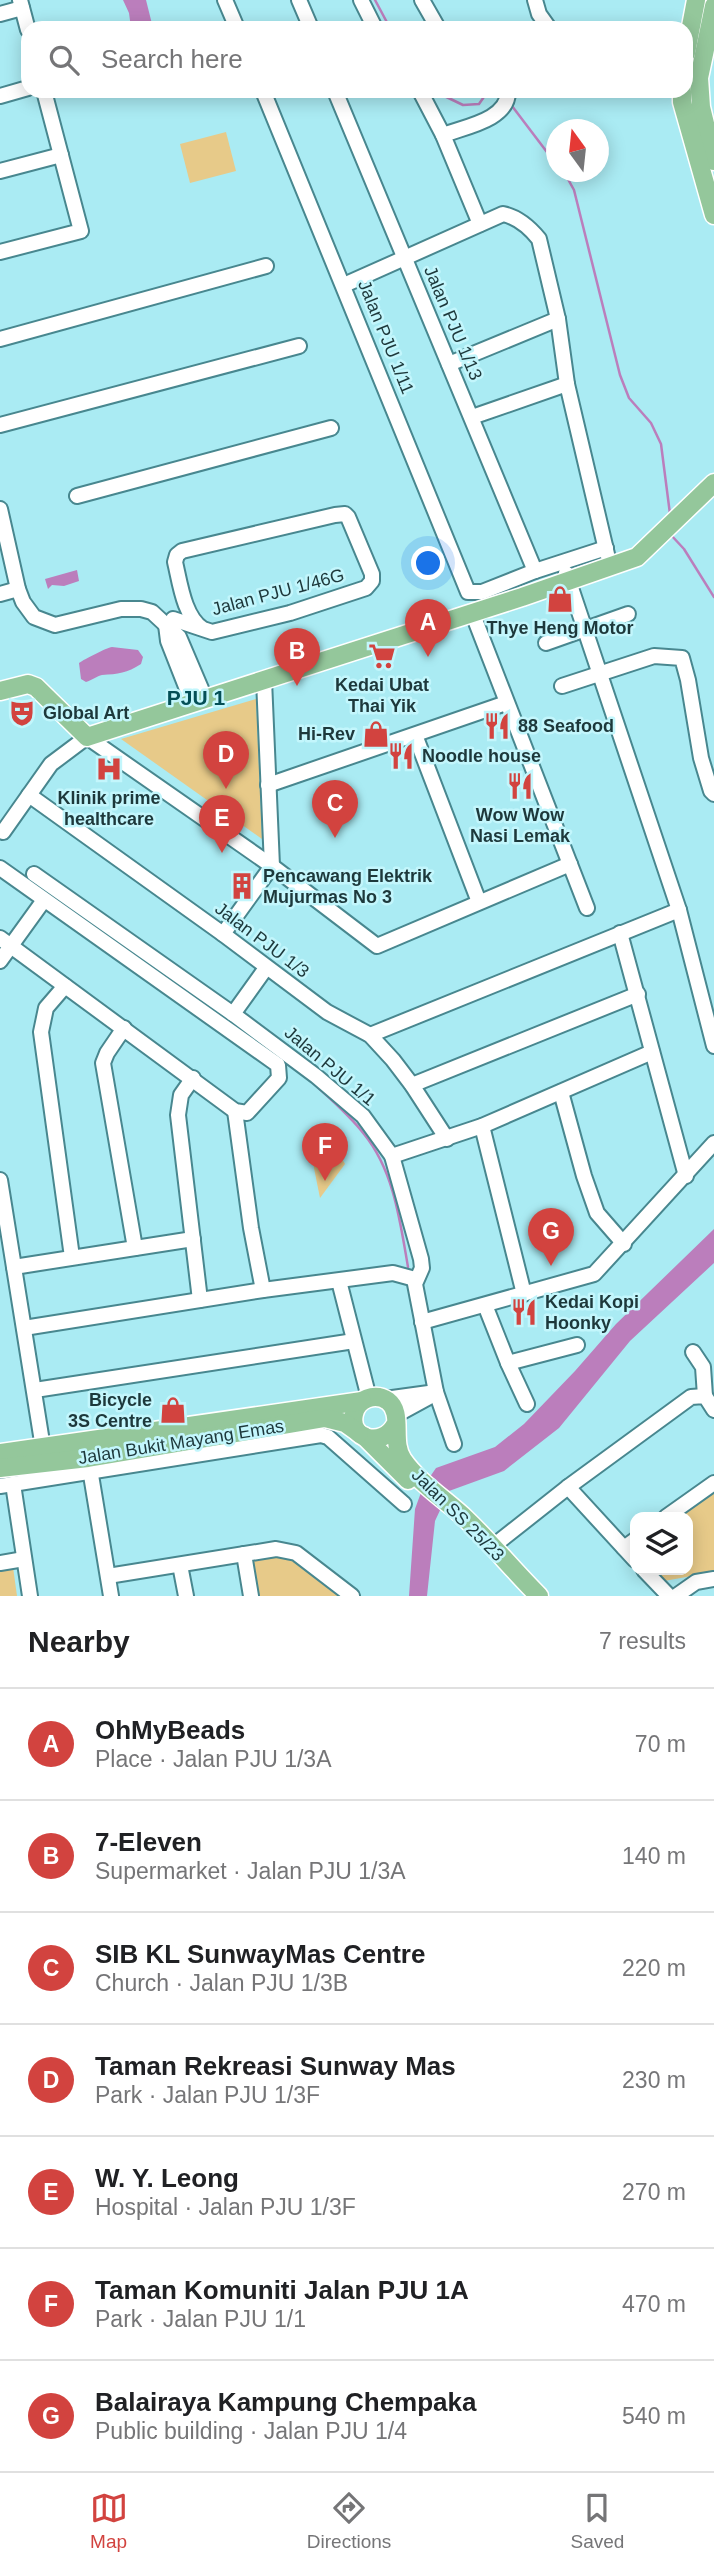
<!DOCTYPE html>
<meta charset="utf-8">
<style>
body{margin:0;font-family:Arial,sans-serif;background:#f2f2f2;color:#202124}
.controls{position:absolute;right:21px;bottom:21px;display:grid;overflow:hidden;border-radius:14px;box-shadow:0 4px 18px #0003}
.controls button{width:63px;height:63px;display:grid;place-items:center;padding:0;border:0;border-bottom:2px solid #e0e0e0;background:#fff;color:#202124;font:35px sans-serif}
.compass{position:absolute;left:546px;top:119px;width:63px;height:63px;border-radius:50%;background:#fff;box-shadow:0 4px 18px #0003;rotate:345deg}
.you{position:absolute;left:429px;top:564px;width:24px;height:24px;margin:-18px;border:5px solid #fff;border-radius:50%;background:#1a73e8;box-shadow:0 0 0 10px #1a73e833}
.badge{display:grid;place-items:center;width:46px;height:46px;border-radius:50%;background:#d2433f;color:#fff;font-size:23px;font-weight:700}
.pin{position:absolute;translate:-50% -58px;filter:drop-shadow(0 2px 4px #0008)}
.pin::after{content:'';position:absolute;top:37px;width:24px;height:21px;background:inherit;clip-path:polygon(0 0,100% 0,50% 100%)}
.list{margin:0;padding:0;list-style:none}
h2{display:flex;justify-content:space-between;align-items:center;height:91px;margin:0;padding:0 28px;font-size:30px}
h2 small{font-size:23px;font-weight:400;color:#757577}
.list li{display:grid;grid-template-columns:46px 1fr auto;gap:21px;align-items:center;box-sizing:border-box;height:112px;padding:0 28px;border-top:2px solid #e0e0e0}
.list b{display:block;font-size:26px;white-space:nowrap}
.list p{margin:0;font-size:23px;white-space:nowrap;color:#757577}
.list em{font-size:23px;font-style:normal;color:#757577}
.icon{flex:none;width:38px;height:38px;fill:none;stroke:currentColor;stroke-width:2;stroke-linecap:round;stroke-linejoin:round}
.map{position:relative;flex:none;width:714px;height:1596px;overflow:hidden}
.search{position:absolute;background:#fff;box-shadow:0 4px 18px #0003;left:21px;right:21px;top:21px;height:77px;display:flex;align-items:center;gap:18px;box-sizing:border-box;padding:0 24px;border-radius:21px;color:#757577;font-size:26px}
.sheet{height:875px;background:#fff}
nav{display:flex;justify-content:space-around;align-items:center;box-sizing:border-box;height:98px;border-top:2px solid #e0e0e0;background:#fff;font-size:19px;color:#757577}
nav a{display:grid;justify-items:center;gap:4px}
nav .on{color:#d2433f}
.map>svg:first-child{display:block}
.green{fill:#e7ca89}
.water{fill:#bb7ebc}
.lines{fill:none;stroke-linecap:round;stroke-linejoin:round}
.stream{stroke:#bb7ebc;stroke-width:2.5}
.minor-casing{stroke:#48878f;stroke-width:18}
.major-casing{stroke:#fff;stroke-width:21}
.minor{stroke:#fff;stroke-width:14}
.major{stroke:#94c79b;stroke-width:18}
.labels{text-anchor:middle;stroke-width:5;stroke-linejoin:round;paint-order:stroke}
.street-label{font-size:18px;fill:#1d383b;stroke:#c3f6fc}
.poi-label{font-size:18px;font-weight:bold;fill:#1d383b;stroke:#c3f6fc;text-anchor:start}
.quarter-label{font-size:21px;font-weight:bold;fill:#034f56;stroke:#c3f6fc}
</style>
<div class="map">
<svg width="714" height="1596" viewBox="0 0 714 1596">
<rect width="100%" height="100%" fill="#aaebf3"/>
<g class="green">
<polygon points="226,132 236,171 190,183 180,144"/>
<polygon points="256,699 262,839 121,739"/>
<polygon points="333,1143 345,1164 320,1198 310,1148"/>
<polygon points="714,1490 714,1572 664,1581 655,1570 688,1570 688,1517 679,1517"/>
<polygon points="276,1555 296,1561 339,1596 258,1596 252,1559"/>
<polygon points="13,1567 17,1596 0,1596 0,1569"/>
</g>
<g class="water">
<polygon points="123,0 146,0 153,28 131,28 129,13"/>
<polygon points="77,570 79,581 64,586 52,585 48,589 45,579"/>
<path d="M112,647L138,650L143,657L141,664C127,673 118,674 102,675C97,676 92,680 86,682L81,679L79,663C85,659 106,648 112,647Z"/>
<polygon points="714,1229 714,1263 630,1341 559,1428 504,1471 449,1491 435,1521 427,1596 409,1596 415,1509 423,1487 436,1468 495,1447 524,1424 575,1371 616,1324"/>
</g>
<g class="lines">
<g class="stream">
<polyline points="375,0 390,28"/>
<polyline points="434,91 463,105 479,104 488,91"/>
<polyline points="512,106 556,164"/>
<polyline points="564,172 574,190 620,375 629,398 651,423 661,444 670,514"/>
<polyline points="671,535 684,549 714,597"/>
<polyline points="151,965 254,1038"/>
<path d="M310,1080C328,1097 349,1114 364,1134C394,1171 400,1221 408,1267"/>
</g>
<defs>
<g id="minor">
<polyline points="20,0 28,30"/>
<polyline points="225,0 237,28"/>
<polyline points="299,0 311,28"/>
<polyline points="361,0 375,28"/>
<polyline points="422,0 438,28"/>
<polyline points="535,0 539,14 549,28"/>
<polyline points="0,14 22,8"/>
<polyline points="263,91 468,592 482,592 535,571 606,548"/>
<polyline points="335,91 535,571"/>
<polyline points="420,91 443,135 480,224"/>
<polyline points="0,96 28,88"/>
<path d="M443,135C464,127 509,120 508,91"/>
<polyline points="0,171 61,155"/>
<polyline points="0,252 81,231 44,91"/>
<path d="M344,285L503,214C517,217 530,228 539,239L558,319L567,384L607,554"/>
<polyline points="0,339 266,266"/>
<polyline points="449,364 558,319"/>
<polyline points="472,417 567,384"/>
<polyline points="0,425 299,346"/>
<polyline points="77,496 331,428"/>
<polyline points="0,509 18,589 23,602 34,617 55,625 121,609 141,609 152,612 179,637 205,698"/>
<polyline points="566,573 679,910 714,1046"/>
<polyline points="0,594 18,589"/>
<polyline points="472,612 587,908"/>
<path d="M173,619L212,632L290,613L366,588L372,581V574L348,517L345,514L335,515L182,551L177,555L175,562C180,583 184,617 203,629"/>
<polyline points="166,625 168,641 192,702"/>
<polyline points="546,643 628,614"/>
<polyline points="562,686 654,656 682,658 688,680 701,758 711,791 714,794"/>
<polyline points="415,735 479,902"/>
<polyline points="268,785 506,703"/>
<polyline points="29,795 223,934 327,1012 370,1035 393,1060 412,1085 447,1139"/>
<polyline points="3,832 51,764 87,737 272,866 377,946 570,864"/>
<polyline points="0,868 278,1065 279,1078 247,1113 235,1111 0,938"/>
<polyline points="34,874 233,1014 316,1076 363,1116 392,1156 421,1259 422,1268 415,1284 436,1392 454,1444"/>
<polyline points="620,933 686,1176"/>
<polyline points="223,934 272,866 264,680"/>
<polyline points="0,961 44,900"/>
<polyline points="65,986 46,1008 41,1032 72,1257"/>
<polyline points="233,1014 266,968"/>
<polyline points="124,1028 107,1053 103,1063 135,1248"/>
<polyline points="370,1035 679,910"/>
<polyline points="193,1078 181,1095 178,1115 200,1300"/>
<polyline points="412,1085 638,994"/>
<polyline points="561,1092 584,1176 597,1213 624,1244"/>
<polyline points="235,1111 251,1228 263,1290"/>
<polyline points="482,1126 524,1294"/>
<polyline points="392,1156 482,1126 652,1052"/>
<polyline points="0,1180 43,1448"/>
<polyline points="14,1267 193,1239"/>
<polyline points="339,1281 369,1398"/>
<polyline points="485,1305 508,1363 527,1404"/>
<polyline points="422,1322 594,1274 714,1143"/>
<polyline points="24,1328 263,1290 393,1273 415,1279"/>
<polyline points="693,1352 703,1367 705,1396"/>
<polyline points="508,1363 577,1345"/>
<polyline points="35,1390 354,1341"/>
<polyline points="385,1399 436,1392"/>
<polyline points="396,1415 429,1397"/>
<polyline points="89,1463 111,1596"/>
<polyline points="13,1484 30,1596"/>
<polyline points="0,1486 321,1435 328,1437 404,1504"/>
<polyline points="568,1487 635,1560"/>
<polyline points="666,1517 714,1483"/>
<polyline points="492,1547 568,1487 691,1397 705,1396 714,1410"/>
<polyline points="624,1548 635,1540"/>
<polyline points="244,1554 251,1596"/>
<polyline points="0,1563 24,1559"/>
<polyline points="180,1565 186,1596"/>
<polyline points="644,1570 669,1596"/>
<polyline points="108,1576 276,1549 296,1553 352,1596"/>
<polyline points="676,1596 696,1582 714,1579"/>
</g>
<g id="major">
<polyline points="714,6 699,78 701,107 714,161"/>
<polyline points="686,53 696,0"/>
<polyline points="682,91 682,102 714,215"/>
<polyline points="0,691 28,684 36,687 87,737 522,597 637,557 714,483"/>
<path d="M395,1425C383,1448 348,1440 354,1414C357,1399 375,1392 388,1401C404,1413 390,1442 403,1460C419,1483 446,1500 466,1519C491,1543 514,1571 539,1596"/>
<polyline points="364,1436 408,1480"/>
<polyline points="0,1453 362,1401"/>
<polyline points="0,1468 88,1458 325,1418 345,1423 359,1433"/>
</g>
</defs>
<use href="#minor" class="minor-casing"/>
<use href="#major" class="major-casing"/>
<use href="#minor" class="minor"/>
<use href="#major" class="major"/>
</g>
<defs>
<symbol id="shop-bare" viewBox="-9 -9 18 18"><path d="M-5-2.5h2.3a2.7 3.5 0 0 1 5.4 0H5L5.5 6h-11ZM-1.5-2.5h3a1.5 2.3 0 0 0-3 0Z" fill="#d2433f" stroke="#c3f6fc" stroke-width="2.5" paint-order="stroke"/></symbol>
<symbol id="supermarket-bare" viewBox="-9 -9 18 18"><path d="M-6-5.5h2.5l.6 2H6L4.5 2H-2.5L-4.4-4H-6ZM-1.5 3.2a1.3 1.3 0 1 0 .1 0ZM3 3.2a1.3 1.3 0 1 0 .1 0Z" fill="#d2433f" stroke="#c3f6fc" stroke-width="2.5" paint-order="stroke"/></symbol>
<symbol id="theatre-bare" viewBox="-9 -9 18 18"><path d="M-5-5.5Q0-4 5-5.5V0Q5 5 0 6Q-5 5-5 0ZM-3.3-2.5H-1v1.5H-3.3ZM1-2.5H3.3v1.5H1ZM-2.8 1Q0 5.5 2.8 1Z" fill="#d2433f" stroke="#c3f6fc" stroke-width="2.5" paint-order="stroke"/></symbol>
<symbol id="restaurant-bare" viewBox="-9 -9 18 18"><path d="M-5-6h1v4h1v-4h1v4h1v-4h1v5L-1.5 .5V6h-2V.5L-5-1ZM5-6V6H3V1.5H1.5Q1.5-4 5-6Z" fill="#d2433f" stroke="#c3f6fc" stroke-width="2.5" paint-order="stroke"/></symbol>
<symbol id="hospital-bare" viewBox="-9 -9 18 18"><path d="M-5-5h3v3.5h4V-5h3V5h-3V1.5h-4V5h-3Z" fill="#d2433f" stroke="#c3f6fc" stroke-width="2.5" paint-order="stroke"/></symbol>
<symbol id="building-bare" viewBox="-9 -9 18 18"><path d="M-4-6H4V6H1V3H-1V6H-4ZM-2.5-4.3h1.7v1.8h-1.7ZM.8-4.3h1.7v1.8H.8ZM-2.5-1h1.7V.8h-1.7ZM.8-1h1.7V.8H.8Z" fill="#d2433f" stroke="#c3f6fc" stroke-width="2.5" paint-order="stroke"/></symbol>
</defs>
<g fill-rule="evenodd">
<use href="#shop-bare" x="541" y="580" width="38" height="38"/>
<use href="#supermarket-bare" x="363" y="637" width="38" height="38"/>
<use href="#theatre-bare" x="3" y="694" width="38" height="38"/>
<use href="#restaurant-bare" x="478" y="707" width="38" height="38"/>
<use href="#shop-bare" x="357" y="715" width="38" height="38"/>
<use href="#restaurant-bare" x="382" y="737" width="38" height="38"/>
<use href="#hospital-bare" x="90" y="750" width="38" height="38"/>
<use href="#restaurant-bare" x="501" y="767" width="38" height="38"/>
<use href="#building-bare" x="223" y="867" width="38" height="38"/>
<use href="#restaurant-bare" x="505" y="1293" width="38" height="38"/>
<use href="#shop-bare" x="154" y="1391" width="38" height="38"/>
</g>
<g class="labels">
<g class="street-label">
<text transform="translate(453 323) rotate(67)" y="6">Jalan PJU 1/13</text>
<text transform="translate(386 337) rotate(68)" y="6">Jalan PJU 1/11</text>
<text transform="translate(278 592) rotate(-15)" y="6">Jalan PJU 1/46G</text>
<text transform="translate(262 940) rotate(37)" y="6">Jalan PJU 1/3</text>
<text transform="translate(330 1066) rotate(40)" y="6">Jalan PJU 1/1</text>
<text transform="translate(181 1442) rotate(-9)" y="6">Jalan Bukit Mayang Emas</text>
<text transform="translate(458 1515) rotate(45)" y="6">Jalan SS 25/23</text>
</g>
<g class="poi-label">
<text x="560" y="634" text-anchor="middle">Thye Heng Motor</text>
<text x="382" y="691" text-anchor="middle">Kedai Ubat<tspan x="382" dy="21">Thai Yik</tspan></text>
<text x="43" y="719">Global Art</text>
<text x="518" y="732">88 Seafood</text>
<text x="355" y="740" text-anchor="end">Hi-Rev</text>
<text x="422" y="762">Noodle house</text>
<text x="109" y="804" text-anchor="middle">Klinik prime<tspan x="109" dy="21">healthcare</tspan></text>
<text x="520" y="821" text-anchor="middle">Wow Wow<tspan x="520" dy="21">Nasi Lemak</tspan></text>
<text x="263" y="882">Pencawang Elektrik<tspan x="263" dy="21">Mujurmas No 3</tspan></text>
<text x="545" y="1308">Kedai Kopi<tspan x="545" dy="21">Hoonky</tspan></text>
<text x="152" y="1406" text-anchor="end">Bicycle<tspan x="152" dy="21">3S Centre</tspan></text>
</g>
<g class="quarter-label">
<text x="196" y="705">PJU 1</text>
</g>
</g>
</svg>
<div class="controls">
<button><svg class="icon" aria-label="layers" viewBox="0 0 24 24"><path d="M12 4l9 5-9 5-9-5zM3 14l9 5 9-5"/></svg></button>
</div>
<svg class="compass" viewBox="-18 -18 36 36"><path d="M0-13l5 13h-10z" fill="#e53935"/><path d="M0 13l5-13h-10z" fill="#757577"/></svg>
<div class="you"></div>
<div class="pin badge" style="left:428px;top:657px">A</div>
<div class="pin badge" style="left:297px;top:686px">B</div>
<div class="pin badge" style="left:335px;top:838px">C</div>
<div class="pin badge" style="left:226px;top:789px">D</div>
<div class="pin badge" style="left:222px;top:853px">E</div>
<div class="pin badge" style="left:325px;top:1181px">F</div>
<div class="pin badge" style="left:551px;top:1266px">G</div>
<div class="search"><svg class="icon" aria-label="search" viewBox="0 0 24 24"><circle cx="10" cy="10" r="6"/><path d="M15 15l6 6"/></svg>Search here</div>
</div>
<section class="sheet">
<h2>Nearby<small>7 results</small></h2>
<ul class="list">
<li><span class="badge">A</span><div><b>OhMyBeads</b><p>Place · Jalan PJU 1/3A</p></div><em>70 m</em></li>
<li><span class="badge">B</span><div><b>7-Eleven</b><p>Supermarket · Jalan PJU 1/3A</p></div><em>140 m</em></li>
<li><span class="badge">C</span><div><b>SIB KL SunwayMas Centre</b><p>Church · Jalan PJU 1/3B</p></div><em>220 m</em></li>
<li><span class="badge">D</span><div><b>Taman Rekreasi Sunway Mas</b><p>Park · Jalan PJU 1/3F</p></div><em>230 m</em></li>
<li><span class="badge">E</span><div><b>W. Y. Leong</b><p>Hospital · Jalan PJU 1/3F</p></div><em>270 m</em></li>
<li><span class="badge">F</span><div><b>Taman Komuniti Jalan PJU 1A</b><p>Park · Jalan PJU 1/1</p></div><em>470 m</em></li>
<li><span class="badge">G</span><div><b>Balairaya Kampung Chempaka</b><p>Public building · Jalan PJU 1/4</p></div><em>540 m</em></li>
</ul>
</section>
<nav>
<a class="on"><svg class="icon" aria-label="map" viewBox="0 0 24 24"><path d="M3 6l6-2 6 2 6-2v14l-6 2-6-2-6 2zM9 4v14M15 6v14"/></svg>Map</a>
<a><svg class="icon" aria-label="directions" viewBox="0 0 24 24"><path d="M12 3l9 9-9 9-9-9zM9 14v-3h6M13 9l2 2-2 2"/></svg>Directions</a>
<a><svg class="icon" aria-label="saved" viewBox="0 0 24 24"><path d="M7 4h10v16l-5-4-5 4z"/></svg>Saved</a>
</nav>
